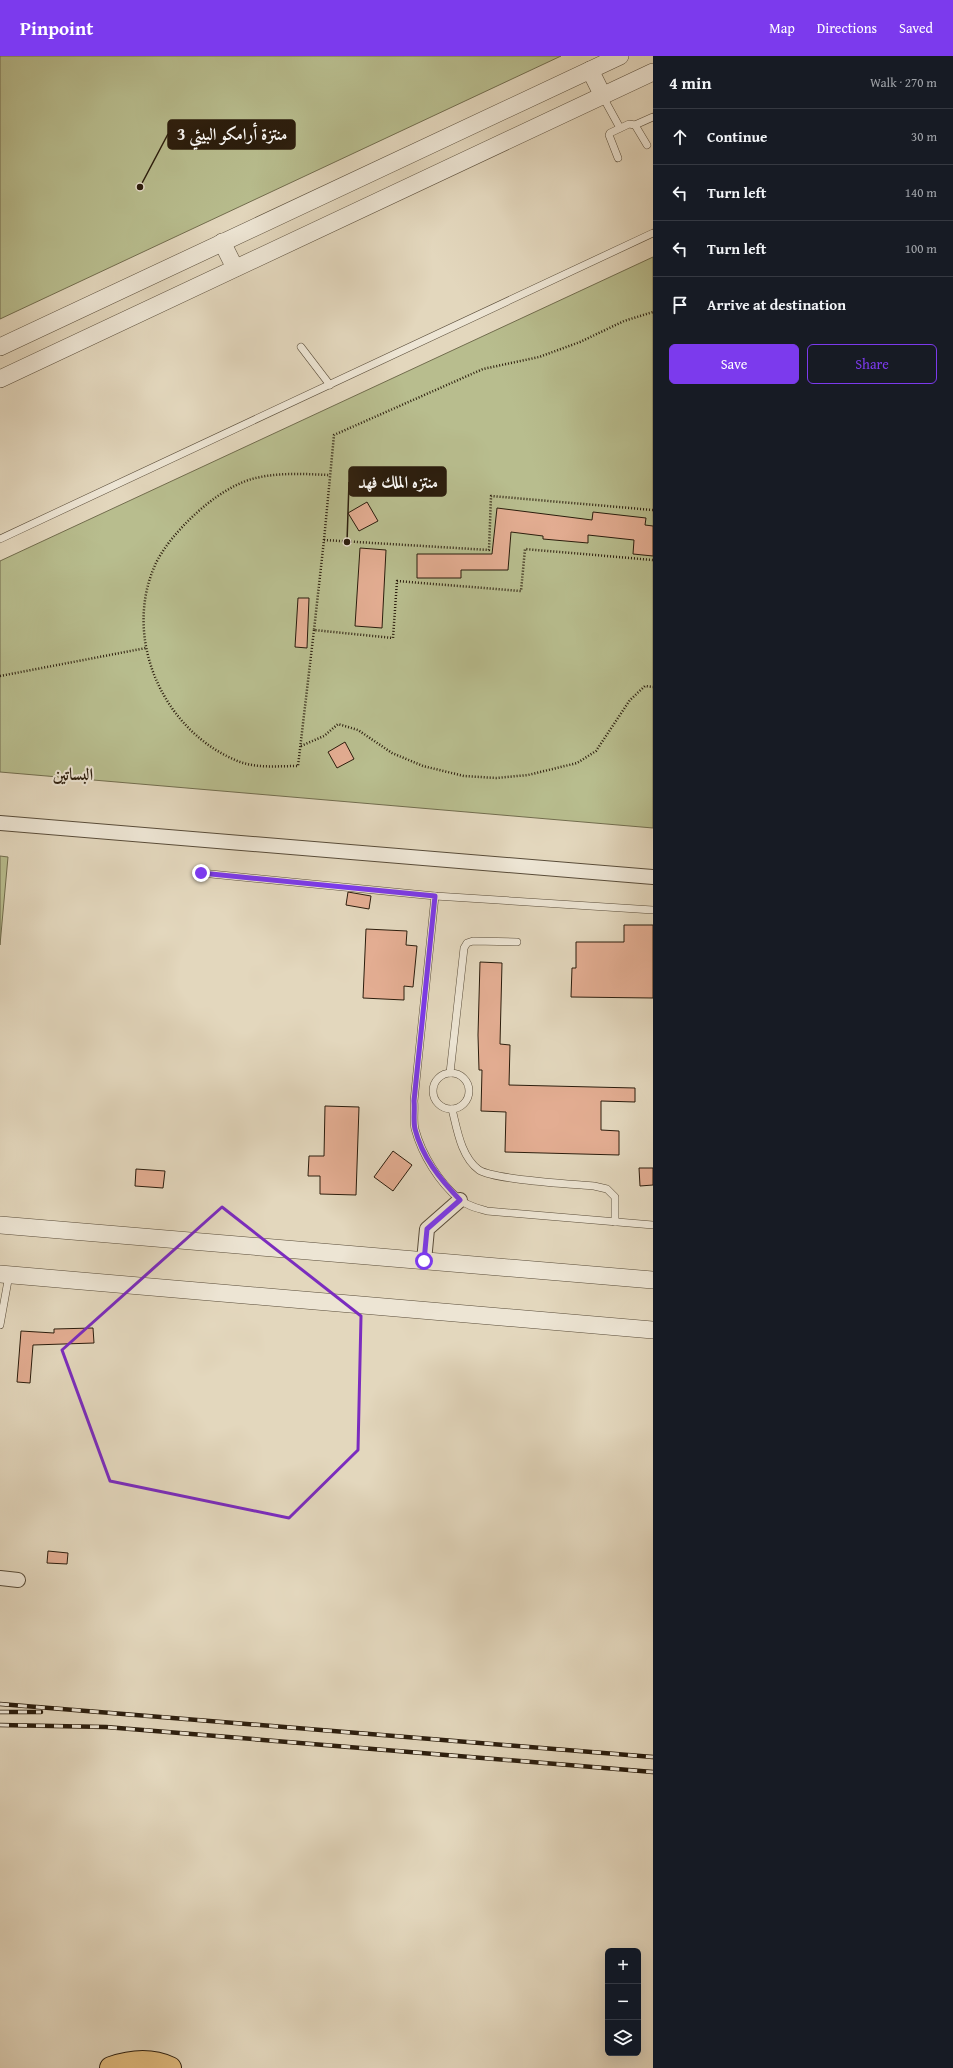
<!DOCTYPE html>
<meta charset="utf-8">
<style>
body{margin:0;font-family:"Gentium Book Plus",Amiri,serif;background:#20242c;color:#f1f3f6}
.controls{position:absolute;right:12px;bottom:12px;display:grid;overflow:hidden;border-radius:6px;box-shadow:0 4px 16px #0002}
.controls button{width:36px;height:36px;display:grid;place-items:center;padding:0;border:0;border-bottom:1px solid #363941;background:#171b24;color:#f1f3f6;font:20px sans-serif}
.stop{position:absolute;width:12px;height:12px;margin:-9px;border:3px solid #7c3aed;border-radius:50%;background:#fff}
.stop.end{background:#7c3aed;border-color:#fff;box-shadow:0 1px 4px #0008}
.list{margin:0;padding:0;list-style:none}
h2{display:flex;justify-content:space-between;align-items:center;height:52px;margin:0;padding:0 16px;font-size:17px}
h2 small{font-size:13px;font-weight:400;color:#9ea1a6}
.list li{display:grid;grid-template-columns:26px 1fr auto;gap:12px;align-items:center;box-sizing:border-box;height:56px;padding:0 16px;border-top:1px solid #363941}
.list b{display:block;font-size:15px;white-space:nowrap}
.list em{font-size:13px;font-style:normal;color:#9ea1a6}
.actions{display:flex;gap:8px;padding:12px 16px}
.actions a{flex:1;padding:9px 0;border:1px solid #7c3aed;border-radius:6px;text-align:center;font-size:14px;color:#7c3aed}
.actions .main{background:#7c3aed;color:#fff}
.icon{flex:none;width:22px;height:22px;fill:none;stroke:currentColor;stroke-width:2;stroke-linecap:round;stroke-linejoin:round}
.map{position:relative;flex:none;width:653px;height:2012px;overflow:hidden}
header{display:flex;align-items:center;gap:24px;box-sizing:border-box;height:56px;padding:0 20px;background:#7c3aed;color:#fff}
header strong{font-size:19px}
nav{display:flex;gap:22px;margin-inline-start:auto;font-size:14px}
main{display:flex}
aside{flex:1;background:#171b24}
.map>svg:first-child{display:block}
.green{fill:#b8bd8e;stroke:#726d4e}
.building{fill:#e3ad92;stroke:#2b1d0d}
.lines{fill:none;stroke-linecap:round;stroke-linejoin:round}
.service-casing{stroke:#594c39;stroke-width:8}
.minor-casing{stroke:#594c39;stroke-width:16}
.tertiary-casing{stroke:#594c39;stroke-width:18}
.motorway-casing{stroke:#2b1d0d;stroke-width:24}
.path{stroke:#2b1d0d;stroke-width:2.5;stroke-dasharray:1 2;stroke-linecap:butt}
.service{stroke:#ede5d4;stroke-width:7}
.minor{stroke:#ede5d4;stroke-width:14}
.tertiary{stroke:#ede5d4;stroke-width:17}
.motorway{stroke:#e2bc7e;stroke-width:22}
.rail-casing{stroke:#2b1d0d;stroke-width:4.5}
.rail{stroke:#ede5d4;stroke-width:3;stroke-dasharray:9;stroke-linecap:butt}
.route{stroke:#7c3aed;stroke-width:5}
.marked{fill:none;stroke:#7b2cbf;stroke-width:3;stroke-linejoin:round}
.labels{text-anchor:middle;stroke-width:4;stroke-linejoin:round;paint-order:stroke}
.neighbourhood-label{font-size:17px;font-weight:bold;fill:#2b1d0d;stroke:#ede5d4}
.leader{fill:none;stroke:#2b1d0d;stroke-width:1.5}
.callout-dot{fill:#2b1d0d;stroke:#ede5d4;stroke-width:1.5}
.callout{fill:#2b1d0d;stroke:#2b1d0d;stroke-width:1.5}
.callout-label{font-size:17px;text-anchor:middle;font-weight:bold;fill:#fff}
</style>
<header>
<strong>Pinpoint</strong>
<nav><a>Map</a><a>Directions</a><a>Saved</a></nav>
</header>
<main>
<div class="map">
<svg width="653" height="2012" viewBox="0 0 653 2012">
<rect width="100%" height="100%" fill="#e3d7bd"/>
<filter id="stains"><feTurbulence type="fractalNoise" baseFrequency=".005" numOctaves="4"/><feColorMatrix values="0 0 0 0 .2 0 0 0 0 .09 0 0 0 0 .02 0 0 0 .5 -.17"/></filter>
<radialGradient id="worn" r=".72"><stop offset=".6" stop-color="#630" stop-opacity="0"/><stop offset="1" stop-color="#630" stop-opacity=".3"/></radialGradient>
<g class="green">
<polygon points="0,0 561,0 0,263"/>
<polygon points="653,201 653,772 0,716 0,505"/>
<polygon points="0,800 8,801 0,889"/>
</g>
<g class="building">
<polygon points="367,446 378,465 359,475 348,457"/>
<polygon points="497,452 592,464 593,456 646,462 645,469 653,470 653,500 633,498 634,484 588,479 588,487 543,483 543,480 511,476 508,514 461,514 461,522 417,522 417,498 492,498"/>
<polygon points="360,492 386,494 382,572 355,570"/>
<polygon points="298,542 309,542 307,592 295,591"/>
<polygon points="345,686 354,703 337,712 328,696"/>
<polygon points="348,836 371,840 369,853 346,849"/>
<polygon points="624,869 653,869 653,942 571,941 572,912 576,912 576,886 624,886"/>
<polygon points="366,873 407,875 406,889 417,890 413,931 404,930 404,944 363,942"/>
<polygon points="480,906 502,907 500,988 510,989 509,1029 635,1032 635,1046 601,1045 601,1074 619,1075 619,1099 505,1096 506,1056 481,1055 482,1014 479,1014 478,979"/>
<polygon points="325,1050 359,1051 356,1139 320,1138 320,1120 308,1120 309,1100 324,1100"/>
<polygon points="393,1095 412,1109 393,1135 374,1121"/>
<polygon points="639,1112 653,1112 653,1129 640,1130"/>
<polygon points="136,1113 165,1115 163,1132 135,1130"/>
<polygon points="93,1272 94,1287 33,1289 30,1327 17,1326 21,1275 54,1277 54,1273"/>
<polygon points="48,1495 68,1497 67,1508 47,1507"/>
</g>
<g class="lines">
<defs>
<g id="service">
<polyline points="603,41 620,72"/>
<polyline points="635,69 653,61"/>
<polyline points="618,102 609,79 610,77 629,68 635,69 647,89"/>
<polyline points="301,291 330,329"/>
<polyline points="0,483 653,177"/>
<polyline points="201,817 435,840 653,854"/>
<path d="M435,840L414,1045C415,1054 413,1065 415,1073C422,1099 439,1126 459,1143C467,1150 477,1152 487,1155L653,1169"/>
<polyline points="450,1017 464,892 467,887 473,885 517,886"/>
<circle cx="451" cy="1035" r="18"/>
<path d="M452,1053C457,1073 461,1101 479,1114C495,1124 572,1128 594,1130L607,1133L615,1141V1166"/>
<polyline points="0,1269 9,1219"/>
</g>
<g id="minor">
<polyline points="0,767 653,821"/>
<polyline points="424,1205 427,1173 460,1144"/>
<polyline points="0,1522 18,1524"/>
</g>
<g id="tertiary">
<polyline points="590,14 603,40"/>
<polyline points="222,186 235,212"/>
<polyline points="0,291 620,0"/>
<polyline points="0,323 653,16"/>
<polyline points="0,1169 653,1224"/>
<polyline points="0,1218 653,1274"/>
</g>
<path id="motorway" d="M111,2012C131,2005 151,2003 170,2012"/>
</defs>
<use href="#service" class="service-casing"/>
<use href="#minor" class="minor-casing"/>
<use href="#tertiary" class="tertiary-casing"/>
<use href="#motorway" class="motorway-casing"/>
<g class="path">
<polyline points="653,454 491,440 489,494 324,484 314,574 393,582 397,525 521,535 525,493 653,504"/>
<polyline points="324,484 334,379 483,313 539,301 580,286 624,265 653,256"/>
<path d="M314,574L298,710C276,710 253,713 233,703C161,671 122,580 156,507C164,491 176,477 189,464C205,448 230,429 252,423C277,416 304,418 330,419"/>
<polyline points="0,620 146,592"/>
<polyline points="301,690 324,680 338,668 358,674 392,697 423,710 464,720 496,722 528,719 577,707 596,695 630,644 645,630 653,631"/>
</g>
<use href="#service" class="service"/>
<use href="#minor" class="minor"/>
<use href="#tertiary" class="tertiary"/>
<use href="#motorway" class="motorway"/>
<defs>
<g id="rail">
<polyline points="0,1648 653,1701"/>
<polyline points="0,1656 41,1656"/>
<polyline points="0,1669 106,1671 653,1716"/>
</g>
</defs>
<use href="#rail" class="rail-casing"/>
<use href="#rail" class="rail"/>
</g>
<g class="lines">
<path class="route" d="M201,817L435,840L414,1045C415,1054 413,1065 415,1073C422,1101 440,1123 460,1144L427,1173L424,1205"/>
</g>
<path class="marked" d="M222,1151L361,1260L358,1394L289,1462L110,1425L62,1294Z"/>
<g class="labels">
<g class="neighbourhood-label">
<text x="73" y="724">البساتين</text>
</g>
</g>
<path class="leader" d="M140 131L168 78M347 486L349 426"/>
<g class="callout-dot">
<circle cx="140" cy="131" r="4"/>
<circle cx="347" cy="486" r="4"/>
</g>
<g class="callout">
<rect x="168" y="64" width="127" height="29" rx="4"/>
<rect x="349" y="411" width="97" height="29" rx="4"/>
</g>
<g class="callout-label">
<text x="232" y="84">منتزة أرامكو البيئي 3</text>
<text x="398" y="432">منتزه الملك فهد</text>
</g>
<rect width="100%" height="100%" filter="url(#stains)"/>
<rect width="100%" height="100%" fill="url(#worn)"/>
</svg>
<div class="controls">
<button>+</button>
<button>−</button>
<button><svg class="icon" aria-label="layers" viewBox="0 0 24 24"><path d="M12 4l9 5-9 5-9-5zM3 14l9 5 9-5"/></svg></button>
</div>
<div class="stop" style="left:424px;top:1205px"></div>
<div class="stop end" style="left:201px;top:817px"></div>
</div>
<aside>
<h2>4 min<small>Walk · 270 m</small></h2>
<ul class="list">
<li><svg class="icon" aria-label="ahead" viewBox="0 0 24 24"><path d="M12 20V5M6 11l6-6 6 6"/></svg><div><b>Continue</b></div><em>30 m</em></li>
<li><svg class="icon" aria-label="left" viewBox="0 0 24 24"><path d="M17 20v-9H6M10 6l-5 5 5 5"/></svg><div><b>Turn left</b></div><em>140 m</em></li>
<li><svg class="icon" aria-label="left" viewBox="0 0 24 24"><path d="M17 20v-9H6M10 6l-5 5 5 5"/></svg><div><b>Turn left</b></div><em>100 m</em></li>
<li><svg class="icon" aria-label="arrive" viewBox="0 0 24 24"><path d="M6 21V4h12l-3 4 3 4H6"/></svg><div><b>Arrive at destination</b></div></li>
</ul>
<div class="actions"><a class="main">Save</a><a>Share</a></div>
</aside>
</main>
